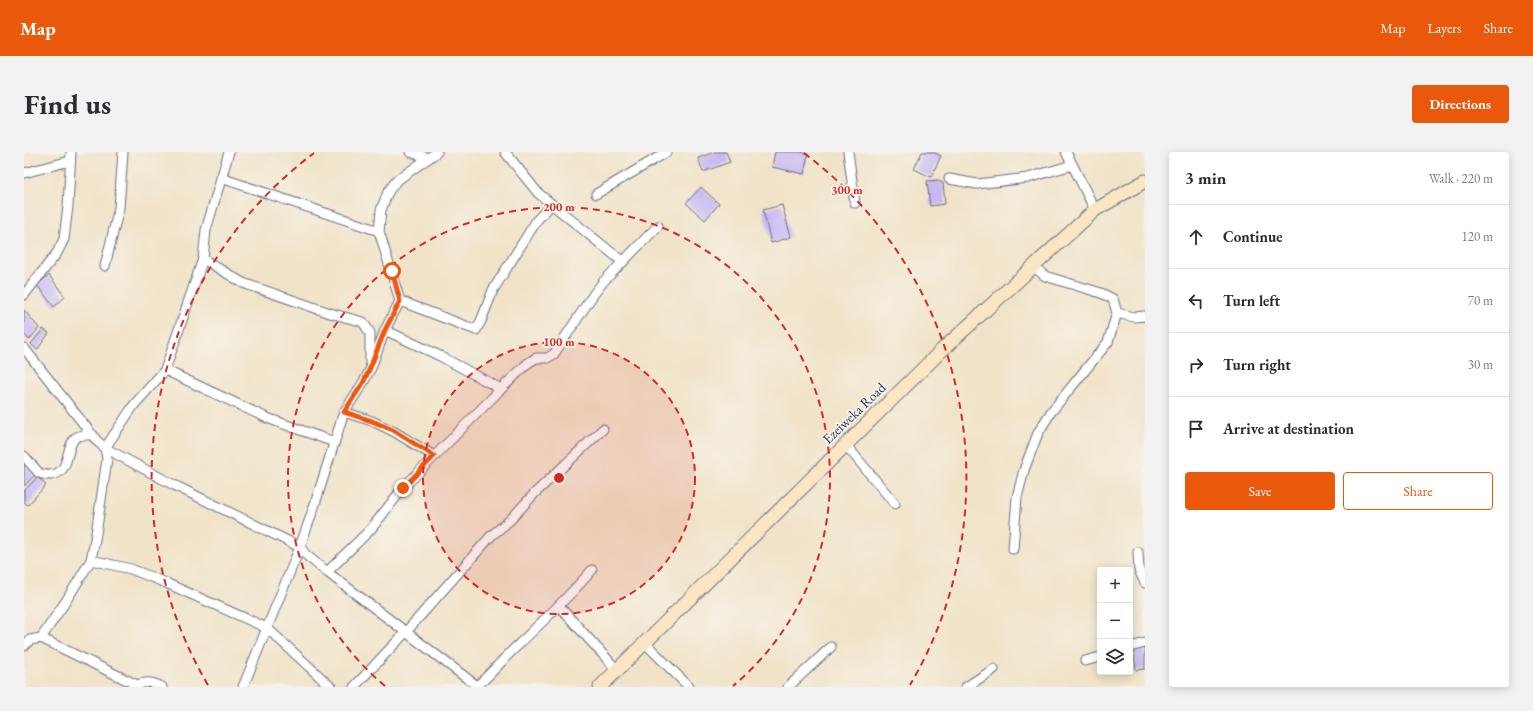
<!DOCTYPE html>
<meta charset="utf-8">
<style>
body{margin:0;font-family:"EB Garamond",serif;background:#f2f2f3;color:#2b2b33}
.controls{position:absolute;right:12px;bottom:12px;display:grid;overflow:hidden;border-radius:4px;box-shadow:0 2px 10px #0003}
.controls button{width:36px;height:36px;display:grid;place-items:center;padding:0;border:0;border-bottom:1px solid #e1e1e2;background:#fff;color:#2b2b33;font:20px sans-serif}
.stop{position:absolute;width:12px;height:12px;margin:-9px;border:3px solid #ea580c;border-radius:50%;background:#fff}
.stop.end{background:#ea580c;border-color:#fff;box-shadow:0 1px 4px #0008}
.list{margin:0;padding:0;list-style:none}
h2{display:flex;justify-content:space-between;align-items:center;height:52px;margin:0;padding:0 16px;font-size:17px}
h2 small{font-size:13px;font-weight:400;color:#7c7c81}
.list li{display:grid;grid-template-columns:26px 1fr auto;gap:12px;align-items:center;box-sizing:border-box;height:64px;padding:0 16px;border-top:1px solid #e1e1e2}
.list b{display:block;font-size:15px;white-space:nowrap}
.list em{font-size:13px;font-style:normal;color:#7c7c81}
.actions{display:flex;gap:8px;padding:12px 16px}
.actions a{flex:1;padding:9px 0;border:1px solid #ea580c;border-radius:4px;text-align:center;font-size:14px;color:#ea580c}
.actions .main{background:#ea580c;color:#fff}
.icon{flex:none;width:22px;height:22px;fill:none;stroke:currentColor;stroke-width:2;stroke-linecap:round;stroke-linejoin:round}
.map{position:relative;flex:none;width:1121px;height:535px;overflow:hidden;border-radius:4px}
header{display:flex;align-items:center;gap:24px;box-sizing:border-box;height:56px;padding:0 20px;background:#ea580c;color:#fff}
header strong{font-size:19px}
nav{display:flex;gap:22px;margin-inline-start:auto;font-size:14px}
.intro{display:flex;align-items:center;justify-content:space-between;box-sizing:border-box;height:96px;padding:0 24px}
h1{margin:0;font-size:28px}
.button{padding:10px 18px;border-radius:4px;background:#ea580c;color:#fff;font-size:14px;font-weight:700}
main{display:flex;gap:24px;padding:0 24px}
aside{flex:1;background:#fff;border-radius:4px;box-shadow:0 2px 10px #0003}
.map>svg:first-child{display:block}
.building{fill:#c7b7f4}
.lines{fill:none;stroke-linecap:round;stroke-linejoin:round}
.minor-casing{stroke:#666e83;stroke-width:11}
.secondary-casing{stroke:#666e83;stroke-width:15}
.minor{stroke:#fff;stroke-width:9}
.secondary{stroke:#fbe6c4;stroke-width:13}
.route{stroke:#ea580c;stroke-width:5}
.ring{fill:none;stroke:#d62828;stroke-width:2;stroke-dasharray:7 5}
.labels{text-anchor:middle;stroke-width:3.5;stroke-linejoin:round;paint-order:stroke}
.street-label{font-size:14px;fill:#1b2f5e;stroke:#f7f3e8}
.centre{fill:#d62828;stroke:#f7f3e8;stroke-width:2}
.ring-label{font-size:12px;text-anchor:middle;font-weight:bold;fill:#d62828;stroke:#f7f3e8;stroke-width:3.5;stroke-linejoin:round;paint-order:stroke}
</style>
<header>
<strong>Map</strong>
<nav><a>Map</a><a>Layers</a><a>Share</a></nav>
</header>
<div class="intro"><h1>Find us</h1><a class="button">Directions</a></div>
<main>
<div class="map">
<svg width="1121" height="535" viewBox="0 0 1121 535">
<rect width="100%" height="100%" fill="#f7f3e8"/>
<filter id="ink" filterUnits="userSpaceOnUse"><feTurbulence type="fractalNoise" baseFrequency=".025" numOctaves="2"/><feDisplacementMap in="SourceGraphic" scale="8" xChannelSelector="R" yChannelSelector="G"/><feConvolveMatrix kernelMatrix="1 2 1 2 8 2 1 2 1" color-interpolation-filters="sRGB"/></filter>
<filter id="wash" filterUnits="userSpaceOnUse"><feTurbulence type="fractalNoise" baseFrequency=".012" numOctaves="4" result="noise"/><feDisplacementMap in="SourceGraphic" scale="16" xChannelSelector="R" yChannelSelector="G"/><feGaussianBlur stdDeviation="0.9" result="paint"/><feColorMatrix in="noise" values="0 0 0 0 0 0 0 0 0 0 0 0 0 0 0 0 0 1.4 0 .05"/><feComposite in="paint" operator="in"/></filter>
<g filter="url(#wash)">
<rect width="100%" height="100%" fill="#f0e3c8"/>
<g id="blocks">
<g class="building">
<polygon points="690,0 702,0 706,10 679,20 674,6"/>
<polygon points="751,0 777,0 784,2 780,22 748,15"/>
<polygon points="898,0 909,0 917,4 907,25 890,17"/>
<polygon points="915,28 916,30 919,31 921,52 906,54 903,29"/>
<polygon points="677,35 695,52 681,68 662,51"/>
<polygon points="758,53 767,85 747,91 739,58"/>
<polygon points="25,123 41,145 30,155 13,133"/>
<polygon points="0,158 15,176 5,188 0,182"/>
<polygon points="19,177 25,181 13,198 7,192"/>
<polygon points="0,310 11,323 0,334"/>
<polygon points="13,325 22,333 4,353 0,350 0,339"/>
<polygon points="1121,494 1121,517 1112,518 1109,496"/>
</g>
</g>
</g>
<g filter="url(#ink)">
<use href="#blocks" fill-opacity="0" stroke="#666e83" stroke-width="1"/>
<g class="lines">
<defs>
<g id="minor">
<polyline points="205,0 182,78 179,107 141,218 110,253 81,296 148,332 276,395 282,403 303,420 453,534"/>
<polyline points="386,0 405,6"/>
<polyline points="481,0 514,41 599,110"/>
<polyline points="824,0 831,51"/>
<polyline points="1042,0 1071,58"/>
<polyline points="0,21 46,9"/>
<polyline points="197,26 355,79"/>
<polyline points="925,27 953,32 1004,26 1048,13"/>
<polyline points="572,42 643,0"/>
<polyline points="179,107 219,131 306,161 339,170 346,181 346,211"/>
<polyline points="81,114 95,56 99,0"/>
<polyline points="0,143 33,101 40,87 44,54 47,0"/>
<polyline points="376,149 452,178 457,169 469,138 513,68 528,52"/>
<polyline points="1093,161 1110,165 1121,164"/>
<polyline points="361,178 416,204 477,237"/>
<polyline points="0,196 73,289 81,296 83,307 72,382 67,408 42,449 17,486"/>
<polyline points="141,218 243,266 310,290"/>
<polyline points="320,260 348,269 369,279 410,304"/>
<polyline points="821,292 871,352"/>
<path d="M0,304L15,321C19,323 23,323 27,323C47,321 41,295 51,286C55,282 64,283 69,283"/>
<polyline points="989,397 993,345 1000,318 1014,281 1027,260 1084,190 1093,161 1089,147 1077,141 1021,124 1009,114"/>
<polyline points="1114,400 1115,418 1121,431"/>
<polyline points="67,408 107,417 142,431 243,476 307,535"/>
<polyline points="303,420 347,377 379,336 477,237 504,211 512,206 523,206 530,202 569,143 579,130 634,74"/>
<polyline points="535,454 593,518"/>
<polyline points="621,491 665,535"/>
<polyline points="0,494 6,488 17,486 113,533 112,535"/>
<polyline points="1106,495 1121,491"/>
<polyline points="1061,509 1076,505"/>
<path d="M113,533C122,529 129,530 138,535"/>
<polyline points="219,535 276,395 291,352 320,260 339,231 347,216 361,178 376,149 355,79 357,58 364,40 372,29 413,0"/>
<polyline points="330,535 381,481 467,384 486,368 511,341 579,277"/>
<path d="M452,535C467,522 479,507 493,494C519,469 545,445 568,418"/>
<polyline points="764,535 807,495"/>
<polyline points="942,535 970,517"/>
</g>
<polyline id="secondary" points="576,535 918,198 1071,58 1121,29"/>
</defs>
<use href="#minor" class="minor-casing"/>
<use href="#secondary" class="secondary-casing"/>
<use href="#minor" class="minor"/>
<use href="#secondary" class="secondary"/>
</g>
</g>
<g class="lines" filter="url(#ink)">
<polyline class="route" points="368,119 376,149 361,178 346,216 339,231 320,260 348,269 369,278 410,304 379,336"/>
</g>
<circle cx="535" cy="326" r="136" fill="#d62828" fill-opacity=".12"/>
<g class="ring">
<circle cx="535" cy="326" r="136"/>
<path d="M361 534A271 271 0 1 1 709 534"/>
<path d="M184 533A407 407 0 0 1 290 1M780 1A407 407 0 0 1 886 533"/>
</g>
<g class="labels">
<g class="street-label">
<text transform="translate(830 261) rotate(-44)" y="5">Ezeiweka Road</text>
</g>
</g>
<circle cx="535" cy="326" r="6" class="centre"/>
<g class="ring-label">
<text x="823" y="42">300 m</text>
<text x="535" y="59">200 m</text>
<text x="535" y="194">100 m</text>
</g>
</svg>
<div class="controls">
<button>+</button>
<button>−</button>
<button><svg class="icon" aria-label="layers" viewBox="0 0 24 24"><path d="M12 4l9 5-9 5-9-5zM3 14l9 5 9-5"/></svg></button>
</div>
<div class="stop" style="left:368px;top:119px"></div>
<div class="stop end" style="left:379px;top:336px"></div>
</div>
<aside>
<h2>3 min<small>Walk · 220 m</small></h2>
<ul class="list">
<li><svg class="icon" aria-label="ahead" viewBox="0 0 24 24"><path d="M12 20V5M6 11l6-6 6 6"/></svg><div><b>Continue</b></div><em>120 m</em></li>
<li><svg class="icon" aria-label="left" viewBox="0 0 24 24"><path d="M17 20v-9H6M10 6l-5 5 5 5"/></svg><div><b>Turn left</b></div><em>70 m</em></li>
<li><svg class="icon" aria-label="right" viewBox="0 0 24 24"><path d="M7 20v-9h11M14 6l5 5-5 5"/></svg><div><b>Turn right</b></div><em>30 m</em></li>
<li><svg class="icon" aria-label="arrive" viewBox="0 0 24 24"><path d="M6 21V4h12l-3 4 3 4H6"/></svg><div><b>Arrive at destination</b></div></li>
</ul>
<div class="actions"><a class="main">Save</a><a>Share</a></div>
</aside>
</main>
